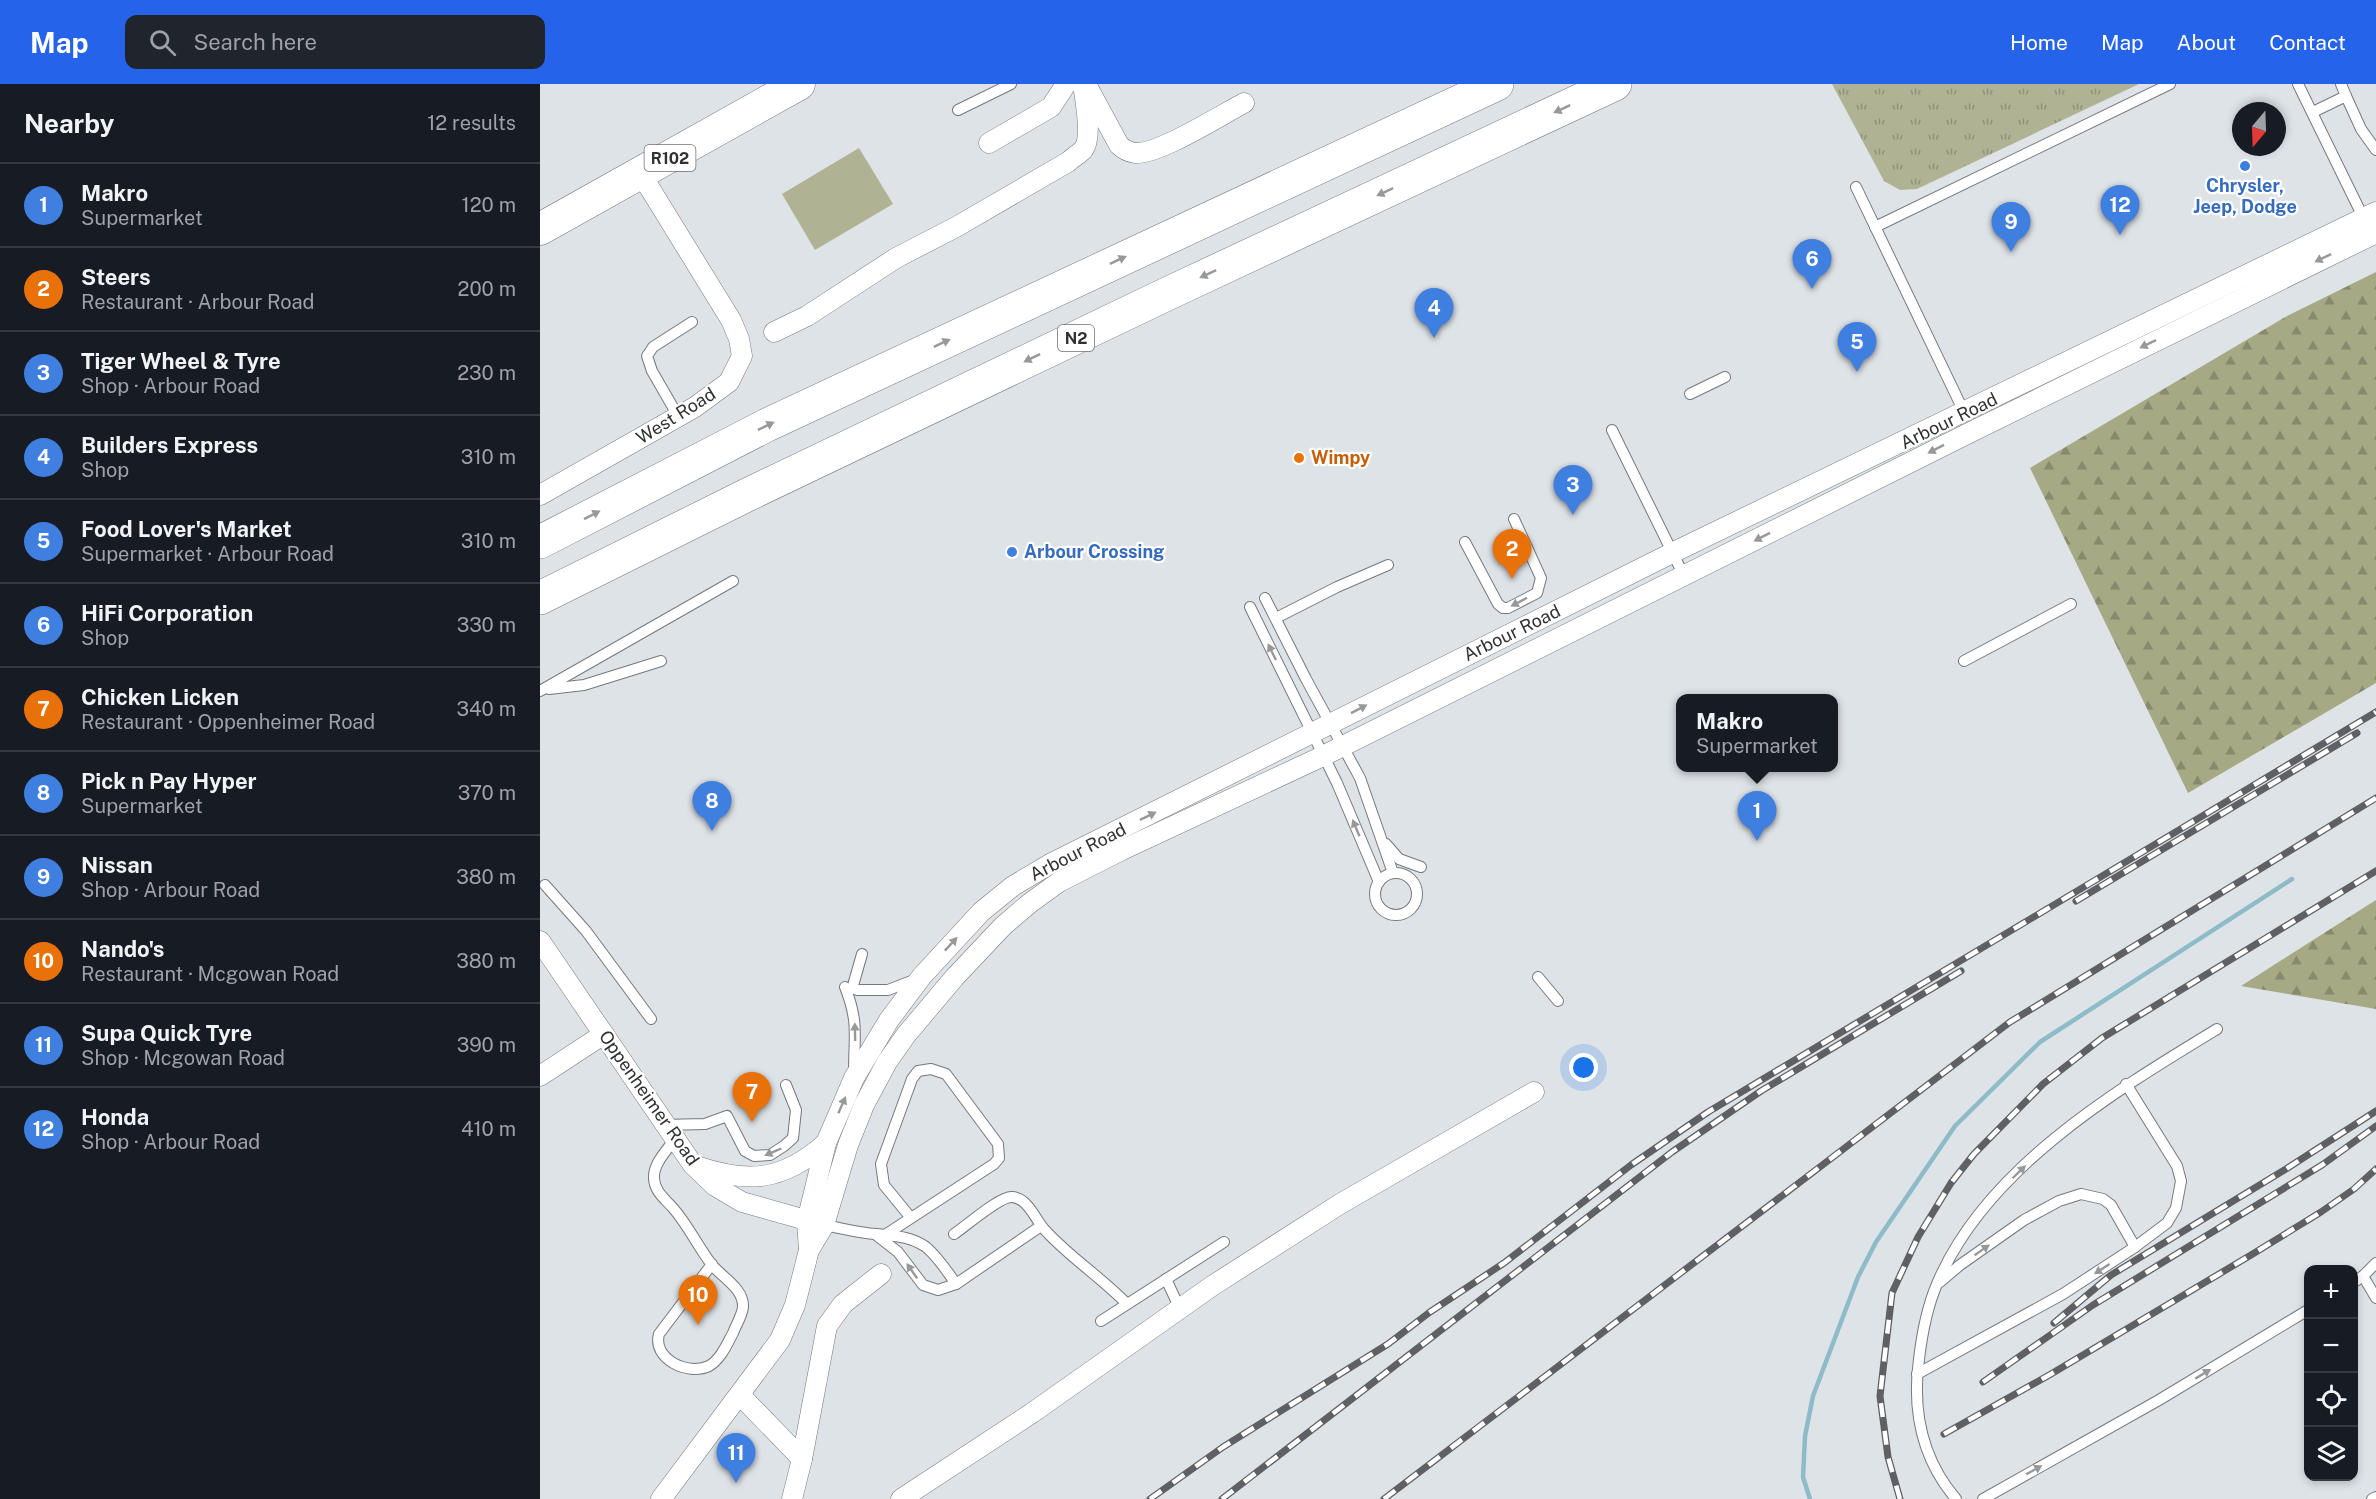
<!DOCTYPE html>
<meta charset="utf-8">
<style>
body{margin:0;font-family:"Public Sans",sans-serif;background:#20242c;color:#f1f3f6}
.controls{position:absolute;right:18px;bottom:18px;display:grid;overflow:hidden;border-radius:12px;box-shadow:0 3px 9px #0003}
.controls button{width:54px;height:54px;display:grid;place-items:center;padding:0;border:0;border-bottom:2px solid #363941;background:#171b24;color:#f1f3f6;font:30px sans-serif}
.compass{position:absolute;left:1692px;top:18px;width:54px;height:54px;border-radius:50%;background:#171b24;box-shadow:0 3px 9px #0003;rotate:199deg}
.you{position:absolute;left:1044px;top:984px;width:21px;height:21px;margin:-15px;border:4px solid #fff;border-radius:50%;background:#1a73e8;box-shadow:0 0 0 9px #1a73e833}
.badge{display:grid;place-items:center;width:39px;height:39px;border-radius:50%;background:#2563eb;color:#fff;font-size:20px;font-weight:700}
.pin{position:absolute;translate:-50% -50px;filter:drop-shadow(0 2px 3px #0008)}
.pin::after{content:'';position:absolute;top:32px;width:21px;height:18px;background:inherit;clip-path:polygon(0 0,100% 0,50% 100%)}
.popup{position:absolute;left:1136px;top:610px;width:162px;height:78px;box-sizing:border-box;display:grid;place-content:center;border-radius:12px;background:#171b24;filter:drop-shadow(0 2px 4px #0005);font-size:20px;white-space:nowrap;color:#9ea1a6}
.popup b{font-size:22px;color:#f1f3f6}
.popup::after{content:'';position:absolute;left:50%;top:100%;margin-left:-12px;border:12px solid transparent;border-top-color:#171b24}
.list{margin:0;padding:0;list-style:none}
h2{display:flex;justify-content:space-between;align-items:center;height:78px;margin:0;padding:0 24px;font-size:26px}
h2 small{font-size:20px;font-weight:400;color:#9ea1a6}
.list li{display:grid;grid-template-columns:39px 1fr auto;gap:18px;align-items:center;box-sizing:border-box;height:84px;padding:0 24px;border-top:2px solid #363941}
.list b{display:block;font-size:22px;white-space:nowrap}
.list p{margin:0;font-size:20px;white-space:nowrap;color:#9ea1a6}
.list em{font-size:20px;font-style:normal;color:#9ea1a6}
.icon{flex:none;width:33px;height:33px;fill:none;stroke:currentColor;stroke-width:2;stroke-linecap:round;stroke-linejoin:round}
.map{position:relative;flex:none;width:1836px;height:1415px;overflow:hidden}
header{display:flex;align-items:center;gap:36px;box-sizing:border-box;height:84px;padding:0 30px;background:#2563eb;color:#fff}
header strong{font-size:28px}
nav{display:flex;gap:33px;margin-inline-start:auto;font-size:21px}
.search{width:420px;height:54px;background:#20242c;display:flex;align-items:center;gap:15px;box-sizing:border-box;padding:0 21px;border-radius:12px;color:#9ea1a6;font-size:22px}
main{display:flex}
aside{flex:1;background:#171b24}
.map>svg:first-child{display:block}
.grass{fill:url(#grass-tufts)}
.forest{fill:url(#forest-firs)}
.garden{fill:#afb394}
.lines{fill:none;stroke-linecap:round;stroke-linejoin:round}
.stream{stroke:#8dbbc7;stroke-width:4.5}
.lane-casing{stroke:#75797e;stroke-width:12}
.street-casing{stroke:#75797e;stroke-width:21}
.primary-casing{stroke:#75797e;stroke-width:33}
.highway-casing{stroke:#75797e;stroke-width:34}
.lane{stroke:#fff;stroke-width:10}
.street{stroke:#fff;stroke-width:20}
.primary{stroke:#fff;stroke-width:32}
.highway{stroke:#fff;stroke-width:33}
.rail-casing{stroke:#5e6063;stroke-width:7}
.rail{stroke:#fff;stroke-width:4.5;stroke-dasharray:14;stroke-linecap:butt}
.oneway{fill:#979899}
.shop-dot{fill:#3f7fe0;stroke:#fff;stroke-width:2}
.food-dot{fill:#e8710a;stroke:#fff;stroke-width:2}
.labels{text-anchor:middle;stroke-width:4.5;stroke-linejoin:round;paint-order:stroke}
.shield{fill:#fff;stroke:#6d6f70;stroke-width:1.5}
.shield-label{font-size:16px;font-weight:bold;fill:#2f3133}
.shop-label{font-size:18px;font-weight:bold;fill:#366cbe;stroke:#fff}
.street-label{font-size:18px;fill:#2f3133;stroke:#fff}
.food-label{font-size:18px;font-weight:bold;fill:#c56008;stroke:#fff;text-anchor:start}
</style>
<header>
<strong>Map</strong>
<div class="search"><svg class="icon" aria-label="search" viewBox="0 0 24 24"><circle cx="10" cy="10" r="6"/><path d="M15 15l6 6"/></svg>Search here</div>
<nav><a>Home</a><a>Map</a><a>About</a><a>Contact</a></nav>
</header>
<main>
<aside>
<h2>Nearby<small>12 results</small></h2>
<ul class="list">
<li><span class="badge" style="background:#3f7fe0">1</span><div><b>Makro</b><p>Supermarket</p></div><em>120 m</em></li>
<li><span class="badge" style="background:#e8710a">2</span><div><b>Steers</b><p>Restaurant · Arbour Road</p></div><em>200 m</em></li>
<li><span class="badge" style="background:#3f7fe0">3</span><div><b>Tiger Wheel &amp; Tyre</b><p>Shop · Arbour Road</p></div><em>230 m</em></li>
<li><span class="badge" style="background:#3f7fe0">4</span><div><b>Builders Express</b><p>Shop</p></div><em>310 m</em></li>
<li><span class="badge" style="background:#3f7fe0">5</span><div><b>Food Lover's Market</b><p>Supermarket · Arbour Road</p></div><em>310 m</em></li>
<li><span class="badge" style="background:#3f7fe0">6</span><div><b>HiFi Corporation</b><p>Shop</p></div><em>330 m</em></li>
<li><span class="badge" style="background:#e8710a">7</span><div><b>Chicken Licken</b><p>Restaurant · Oppenheimer Road</p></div><em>340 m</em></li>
<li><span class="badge" style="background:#3f7fe0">8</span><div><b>Pick n Pay Hyper</b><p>Supermarket</p></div><em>370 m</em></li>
<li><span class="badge" style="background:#3f7fe0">9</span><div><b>Nissan</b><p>Shop · Arbour Road</p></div><em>380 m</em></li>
<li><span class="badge" style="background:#e8710a">10</span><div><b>Nando's</b><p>Restaurant · Mcgowan Road</p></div><em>380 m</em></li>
<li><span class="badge" style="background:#3f7fe0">11</span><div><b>Supa Quick Tyre</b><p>Shop · Mcgowan Road</p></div><em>390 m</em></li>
<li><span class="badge" style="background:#3f7fe0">12</span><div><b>Honda</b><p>Shop · Arbour Road</p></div><em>410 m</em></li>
</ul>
</aside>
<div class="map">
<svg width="1836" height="1415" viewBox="0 0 1836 1415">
<defs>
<pattern id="grass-tufts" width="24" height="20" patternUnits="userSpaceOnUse" patternTransform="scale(1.5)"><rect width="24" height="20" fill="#afb394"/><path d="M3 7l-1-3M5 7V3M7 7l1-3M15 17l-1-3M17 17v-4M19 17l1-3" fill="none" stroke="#8f9279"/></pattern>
<pattern id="forest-firs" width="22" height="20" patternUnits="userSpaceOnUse" patternTransform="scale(1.5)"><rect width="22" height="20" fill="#a5a984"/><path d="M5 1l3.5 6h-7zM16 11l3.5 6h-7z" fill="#878a6d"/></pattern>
</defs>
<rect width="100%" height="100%" fill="#dee3e8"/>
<polygon class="grass" points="1292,0 1599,0 1377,105 1360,106 1344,97"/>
<g class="forest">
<polygon points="1836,188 1836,599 1648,709 1490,384 1747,232"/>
<polygon points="1836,816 1836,925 1701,902"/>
</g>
<polygon class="garden" points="319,64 353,120 275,166 242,110"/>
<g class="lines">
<polyline class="stream" points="1270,1415 1263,1393 1265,1352 1273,1312 1318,1193 1336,1158 1415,1042 1500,958 1752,795"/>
<defs>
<g id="lane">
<polyline points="1758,0 1825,137"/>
<polyline points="1801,0 1806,12"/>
<polyline points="418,26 471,0"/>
<polyline points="1773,28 1806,12 1821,45 1836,66"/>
<polyline points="1316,103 1425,330"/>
<polyline points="1335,143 1630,0"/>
<polyline points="1150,310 1185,293"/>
<polyline points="138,332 112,287 107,272 113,263 152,238"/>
<polyline points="1072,346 1144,492"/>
<polyline points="925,458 958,520 963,524 968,524 997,509 1001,494 974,435"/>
<polyline points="725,514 766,595 820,694 853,789"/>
<polyline points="710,523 797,699 839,798"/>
<polyline points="736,534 797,503 848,481"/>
<polyline points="1424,577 1531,520"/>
<polyline points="9,605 44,601 121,577"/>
<polyline points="0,607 193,497"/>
<polyline points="846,760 859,775 881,783"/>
<circle cx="856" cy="810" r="21"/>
<polyline points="5,801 46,847 111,935"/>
<polyline points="998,893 1018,917"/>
<path d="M305,903C319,938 314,952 314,988"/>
<polyline points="312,905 322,870"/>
<polyline points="317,906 348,906 374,896"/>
<polyline points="1586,1000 1637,1082 1641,1097 1636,1124 1627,1139 1595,1163"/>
<polyline points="124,1041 165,1040 187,1032 205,1067 214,1072 230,1071 244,1062 253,1054 256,1026 246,1001"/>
<path d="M135,1055C127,1066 113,1080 114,1094C114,1107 125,1115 133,1124C148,1141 158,1163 172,1181C183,1194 204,1205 203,1223C202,1232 196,1241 193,1249C187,1260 181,1275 169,1282C148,1292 112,1275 119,1250L172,1180"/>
<path d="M284,1141C301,1144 319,1149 336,1150C354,1152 370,1152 386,1163C398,1173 407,1187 416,1200"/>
<polyline points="335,1150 358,1168 383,1201 398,1206 416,1200 501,1142"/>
<path d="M414,1150C426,1142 460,1112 472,1113C488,1114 495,1135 504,1145C529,1173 561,1193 587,1220"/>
<polyline points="345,1151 454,1080 459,1074 458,1060 406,990 391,985 378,987 372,995 341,1080 344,1101 371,1134"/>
<polyline points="1823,1192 1836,1214"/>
<polyline points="626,1195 640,1225"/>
<polyline points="1814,1198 1823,1192 1836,1179"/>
<polyline points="561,1237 684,1158"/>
<polyline points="1377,1290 1523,1210 1595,1163 1571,1121 1563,1115 1541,1110 1519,1117 1484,1136 1420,1181 1400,1198"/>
<path d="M1416,1415C1382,1375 1372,1327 1379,1275C1382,1250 1387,1223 1397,1200C1445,1085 1575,1007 1677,945"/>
<polyline points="1443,1415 1619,1316 1768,1226"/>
<polyline points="1832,1415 1836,1413"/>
</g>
<g id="street">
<path d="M547,2L579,61C583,65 589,68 595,69C618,71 681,31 704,19"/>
<polyline points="449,59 511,23 526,0"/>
<path d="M234,248L267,232L356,174L416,143L528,78C532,74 539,70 543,66C553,54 545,15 543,0"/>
<polyline points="0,411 155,323 189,298 202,272 199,255 191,236 101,90"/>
<polyline points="0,857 153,1081 175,1102 202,1118 280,1140"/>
<polyline points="0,992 64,950"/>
<path d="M156,1082C209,1100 243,1097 286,1059"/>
<polyline points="269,1166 267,1137 286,1059 314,994 349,936 382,892 441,828 473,802 510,780 1132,469 1836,128"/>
<polyline points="201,1312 262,1375"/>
<polyline points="121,1415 240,1256 255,1221 269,1166 284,1141 308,1061 324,1021 347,978 366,951 414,894 463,842 490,819 519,798 582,766 783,672 1433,347 1836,149"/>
<polyline points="252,1415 262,1375 287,1242 303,1220 341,1190"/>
<polyline points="361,1415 492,1329 672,1202 800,1120 994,1008"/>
</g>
<polyline id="primary" points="0,145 259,0"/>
<g id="highway">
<polyline points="0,458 227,341 957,0"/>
<polyline points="0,514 207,411 629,209 1075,0"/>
</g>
</defs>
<use href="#lane" class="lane-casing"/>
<use href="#street" class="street-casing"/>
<use href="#primary" class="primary-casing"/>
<use href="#highway" class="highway-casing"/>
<use href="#lane" class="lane"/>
<use href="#street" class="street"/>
<use href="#primary" class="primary"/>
<use href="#highway" class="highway"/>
<defs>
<g id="rail">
<polyline points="1536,817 1817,649"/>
<polyline points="1514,1239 1571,1191 1746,1085 1836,1027"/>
<polyline points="1443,1298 1553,1221 1782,1081 1836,1042"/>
<polyline points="1404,1350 1511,1290 1711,1171 1781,1128 1814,1105 1836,1085"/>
<polyline points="610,1415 683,1363 848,1260 890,1228 964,1179 1091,1081 1168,1028 1836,628"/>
<polyline points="682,1415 1132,1068 1221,1007 1421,887"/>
<polyline points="844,1415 1470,938 1836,714"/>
<polyline points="1360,1415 1348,1373 1340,1312 1352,1209 1378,1153 1411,1099 1434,1070 1503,1000 1562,954 1836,787"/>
</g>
</defs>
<use href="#rail" class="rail-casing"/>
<use href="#rail" class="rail"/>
</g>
<defs><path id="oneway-solid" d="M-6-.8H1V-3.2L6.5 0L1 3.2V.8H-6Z" transform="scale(1.5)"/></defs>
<g class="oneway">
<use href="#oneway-solid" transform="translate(1022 25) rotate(155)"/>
<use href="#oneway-solid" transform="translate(845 108) rotate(155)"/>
<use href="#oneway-solid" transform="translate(1783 174) rotate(154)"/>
<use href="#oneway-solid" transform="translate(578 176) rotate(-25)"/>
<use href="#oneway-solid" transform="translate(668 190) rotate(155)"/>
<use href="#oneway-solid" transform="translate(402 259) rotate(-25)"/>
<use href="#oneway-solid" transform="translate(1608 260) rotate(154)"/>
<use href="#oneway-solid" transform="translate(492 274) rotate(154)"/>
<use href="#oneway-solid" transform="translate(226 342) rotate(-26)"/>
<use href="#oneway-solid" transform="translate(1396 365) rotate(153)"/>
<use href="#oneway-solid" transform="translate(52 431) rotate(-27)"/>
<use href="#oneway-solid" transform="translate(1222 453) rotate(153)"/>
<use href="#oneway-solid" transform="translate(979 518) rotate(152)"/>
<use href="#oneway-solid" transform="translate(732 568) rotate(-116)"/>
<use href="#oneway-solid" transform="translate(819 625) rotate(-27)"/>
<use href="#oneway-solid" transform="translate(608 732) rotate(-26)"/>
<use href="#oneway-solid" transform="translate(816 744) rotate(-113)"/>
<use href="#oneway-solid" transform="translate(411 860) rotate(-47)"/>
<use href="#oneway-solid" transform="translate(315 948) rotate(-91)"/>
<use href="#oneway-solid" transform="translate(302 1021) rotate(-66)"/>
<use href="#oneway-solid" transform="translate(233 1068) rotate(157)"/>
<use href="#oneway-solid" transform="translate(1479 1088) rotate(-44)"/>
<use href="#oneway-solid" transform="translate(1442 1166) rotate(-35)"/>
<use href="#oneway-solid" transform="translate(1562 1185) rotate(147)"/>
<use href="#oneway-solid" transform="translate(372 1187) rotate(-125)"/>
<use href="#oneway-solid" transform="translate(1663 1290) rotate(-31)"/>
<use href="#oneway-solid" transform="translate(1494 1386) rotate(-29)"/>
</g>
<g class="shop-dot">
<circle cx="1705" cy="82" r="6"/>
<circle cx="472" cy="468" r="6"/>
</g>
<circle class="food-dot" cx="759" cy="374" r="6"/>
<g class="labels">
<g class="shield">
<rect x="104.5" y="61" width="51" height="26" rx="4.5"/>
<rect x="518" y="241" width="36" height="26" rx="4.5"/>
</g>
<g class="shield-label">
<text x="130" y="80">R102</text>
<text x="536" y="260">N2</text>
</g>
<g class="shop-label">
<text x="1705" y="108">Chrysler,<tspan x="1705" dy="21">Jeep, Dodge</tspan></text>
<text x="484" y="474" text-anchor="start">Arbour Crossing</text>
</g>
<g class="street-label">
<text transform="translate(136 332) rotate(-32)" y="6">West Road</text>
<text transform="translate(1409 337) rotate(-26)" y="6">Arbour Road</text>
<text transform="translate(972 549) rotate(-26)" y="6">Arbour Road</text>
<text transform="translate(538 768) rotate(-27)" y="6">Arbour Road</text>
<text transform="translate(109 1014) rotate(55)" y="6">Oppenheimer Road</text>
</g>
<g class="food-label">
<text x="771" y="380">Wimpy</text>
</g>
</g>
</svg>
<div class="controls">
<button>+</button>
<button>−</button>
<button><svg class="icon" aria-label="locate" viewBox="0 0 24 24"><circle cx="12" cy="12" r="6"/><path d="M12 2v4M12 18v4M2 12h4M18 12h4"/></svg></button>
<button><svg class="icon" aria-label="layers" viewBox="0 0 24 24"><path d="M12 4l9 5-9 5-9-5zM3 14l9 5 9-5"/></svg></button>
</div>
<svg class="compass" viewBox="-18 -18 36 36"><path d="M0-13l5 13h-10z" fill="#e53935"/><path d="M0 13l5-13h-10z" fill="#9ea1a6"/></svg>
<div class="you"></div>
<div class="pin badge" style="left:1217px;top:757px;background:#3f7fe0">1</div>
<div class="popup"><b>Makro</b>Supermarket</div>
<div class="pin badge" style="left:972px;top:495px;background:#e8710a">2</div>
<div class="pin badge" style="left:1033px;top:431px;background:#3f7fe0">3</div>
<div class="pin badge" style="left:894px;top:254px;background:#3f7fe0">4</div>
<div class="pin badge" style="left:1317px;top:288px;background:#3f7fe0">5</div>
<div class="pin badge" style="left:1272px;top:205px;background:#3f7fe0">6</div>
<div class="pin badge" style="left:212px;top:1038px;background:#e8710a">7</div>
<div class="pin badge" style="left:172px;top:747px;background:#3f7fe0">8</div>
<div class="pin badge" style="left:1471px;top:168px;background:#3f7fe0">9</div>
<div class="pin badge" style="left:158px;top:1241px;background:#e8710a">10</div>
<div class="pin badge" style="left:196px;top:1399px;background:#3f7fe0">11</div>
<div class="pin badge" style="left:1580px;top:151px;background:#3f7fe0">12</div>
</div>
</main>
